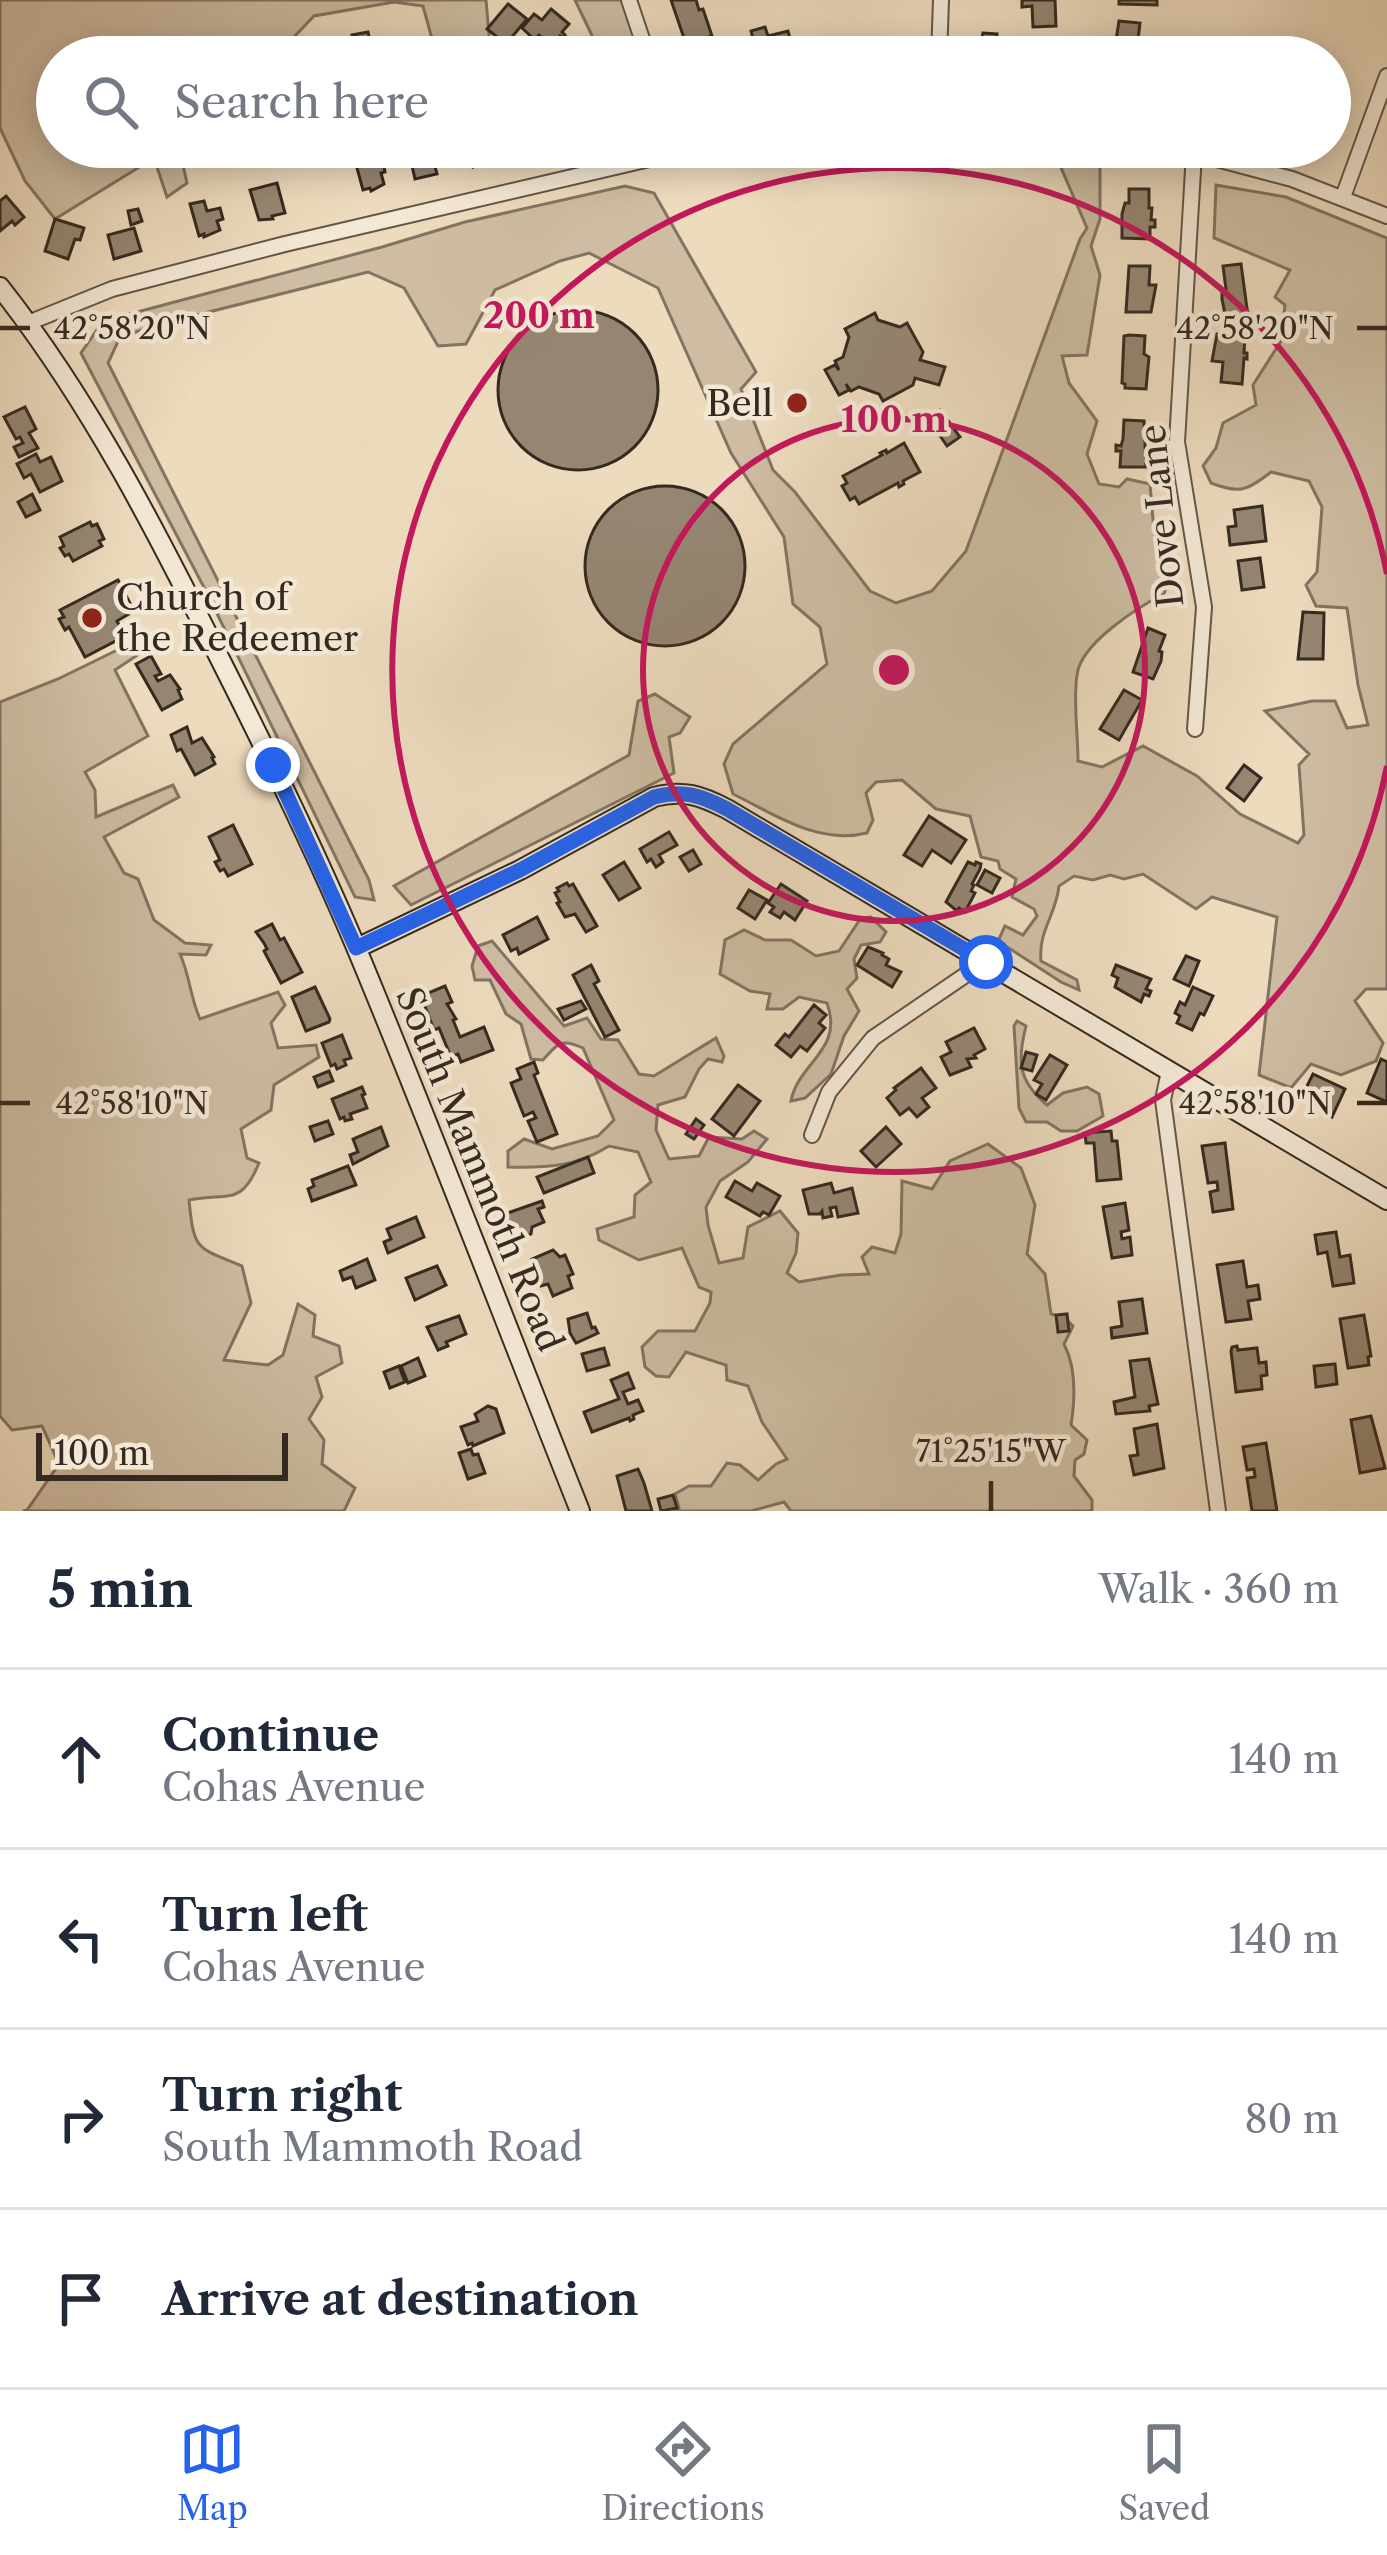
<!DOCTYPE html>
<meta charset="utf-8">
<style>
body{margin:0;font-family:"Libre Caslon Text",serif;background:#f6f6f7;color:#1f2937}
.scale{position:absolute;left:36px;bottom:30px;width:252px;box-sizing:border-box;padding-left:12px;border:6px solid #352a20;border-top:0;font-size:33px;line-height:42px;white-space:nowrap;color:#352a20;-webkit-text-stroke:9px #f3e8d5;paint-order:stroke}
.stop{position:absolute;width:36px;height:36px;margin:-27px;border:9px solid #2563eb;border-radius:50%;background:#fff}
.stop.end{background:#2563eb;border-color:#fff;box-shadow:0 3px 12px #0008}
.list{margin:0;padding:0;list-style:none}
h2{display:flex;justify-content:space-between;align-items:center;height:156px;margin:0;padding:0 48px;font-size:51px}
h2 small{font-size:39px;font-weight:400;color:#747a83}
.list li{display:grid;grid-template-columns:78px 1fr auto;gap:36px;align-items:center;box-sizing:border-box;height:180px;padding:0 48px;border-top:3px solid #e0e1e3}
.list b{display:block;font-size:45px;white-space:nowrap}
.list p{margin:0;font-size:39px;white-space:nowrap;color:#747a83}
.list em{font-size:39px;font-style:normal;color:#747a83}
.icon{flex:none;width:66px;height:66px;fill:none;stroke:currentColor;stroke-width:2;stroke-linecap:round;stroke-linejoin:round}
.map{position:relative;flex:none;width:1387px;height:1511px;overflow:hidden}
.search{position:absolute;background:#fff;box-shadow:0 6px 30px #0003;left:36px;right:36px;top:36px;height:132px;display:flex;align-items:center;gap:30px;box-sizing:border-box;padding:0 42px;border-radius:66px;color:#747a83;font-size:45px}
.sheet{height:876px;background:#fff}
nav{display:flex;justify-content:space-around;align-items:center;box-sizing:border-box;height:168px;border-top:3px solid #e0e1e3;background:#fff;font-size:33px;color:#747a83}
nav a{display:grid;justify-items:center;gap:6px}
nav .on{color:#2563eb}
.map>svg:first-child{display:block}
.green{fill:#cebda3;stroke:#827462;stroke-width:3}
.building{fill:#958672;stroke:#352a20;stroke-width:3}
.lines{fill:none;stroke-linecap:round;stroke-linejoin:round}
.street-casing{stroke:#635648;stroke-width:18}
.secondary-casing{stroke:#352a20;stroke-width:22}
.street{stroke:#f3e8d5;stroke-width:14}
.secondary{stroke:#f3e8d5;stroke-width:18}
.route{stroke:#2563eb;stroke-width:15}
.ticks{fill:none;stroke:#352a20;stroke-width:4.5}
.ring{fill:none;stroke:#c2185b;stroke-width:6}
.poi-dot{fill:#8f2418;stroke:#f3e8d5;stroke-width:4.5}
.labels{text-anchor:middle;stroke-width:9;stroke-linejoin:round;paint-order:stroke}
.poi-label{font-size:36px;fill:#352a20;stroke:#f3e8d5;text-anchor:end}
.street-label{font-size:36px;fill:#352a20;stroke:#f3e8d5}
.ticks-label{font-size:30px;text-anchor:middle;fill:#352a20;stroke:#f3e8d5;stroke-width:9;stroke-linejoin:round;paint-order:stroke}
.centre{fill:#c2185b;stroke:#f3e8d5;stroke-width:6}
.ring-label{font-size:36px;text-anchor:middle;font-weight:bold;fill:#c2185b;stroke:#f3e8d5;stroke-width:9;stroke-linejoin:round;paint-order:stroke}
</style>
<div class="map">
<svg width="1387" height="1511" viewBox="0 0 1387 1511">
<rect width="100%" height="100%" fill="#eddbbe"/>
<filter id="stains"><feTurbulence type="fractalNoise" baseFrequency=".00167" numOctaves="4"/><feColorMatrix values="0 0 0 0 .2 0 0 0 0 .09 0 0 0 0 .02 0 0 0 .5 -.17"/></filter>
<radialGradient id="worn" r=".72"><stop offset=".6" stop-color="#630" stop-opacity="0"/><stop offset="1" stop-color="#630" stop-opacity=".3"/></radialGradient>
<g class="green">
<polygon points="0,0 486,0 491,57 437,57 423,6 394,2 314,16 275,57 57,57 57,147 179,147 187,183 167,197 154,158 55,219 25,181 0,128"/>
<polygon points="575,0 629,0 648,57 595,57 597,46"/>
<polygon points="571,147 674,147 597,173 577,160"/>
<path d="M1087,147H1100V219L1091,246L1100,275L1087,355L1062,356L1069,383L1097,421L1087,454L1099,484L1119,487L1127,479L1150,484L1156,554L1168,581L1164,594C1138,607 1080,644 1077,675C1073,702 1078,733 1078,761L1102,767L1143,746L1197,776L1240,814L1298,843L1304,835L1299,765L1309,754L1265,711L1312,701H1335L1347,728L1368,725L1358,685L1347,608L1316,606L1306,585L1317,572L1322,507L1309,481L1271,472C1247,491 1239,494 1211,483L1203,466L1216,448L1223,423L1256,405L1253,385L1281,341L1285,305L1275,297L1290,270L1214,238L1216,185L1286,197L1387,238V987L1386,989H1366L1355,1001L1383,1043L1376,1061L1341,1075L1311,1064L1291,1088L1259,1075L1277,917L1212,897L1196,909L1143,874L1124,879L1110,875L1093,880L1074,876L1059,886C1056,915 1038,931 1041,961L1077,980L1079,990L1061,982L998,941L1005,926L1023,935L1037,916L1034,909L1012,897L1016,879L1000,869L998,861L981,857L970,816L936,809L902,780L876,782L866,793L873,820L867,833C818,845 776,815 733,794L724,764L733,744L827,664L820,627L793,604L784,537L731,453L658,288L589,253L560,261L495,290L466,344L438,346L404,288L368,272L161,324L120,337L108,363L369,880L374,900L355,897L208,595L81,353L103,321L382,247L465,222L625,186L654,193L756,372L741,389L773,470L795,492L870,591L896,603L932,591L966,551L1080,239L1087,228L1059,163L1064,160L1083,159Z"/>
<path d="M146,636L151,646L115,670L148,736L85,772L95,790L96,817L173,785L179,797L104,837L124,873L138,879L154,920L185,943L211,945L206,955L180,954C190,976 190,997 200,1019L278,992L285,1005L271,1023L278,1048L316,1045L319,1057L274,1085L271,1110L241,1129L247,1158L259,1163C241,1207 229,1192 189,1200C194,1251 196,1247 242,1266L251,1303L224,1360L268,1365L283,1355L298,1304L315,1315L313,1336L339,1346L342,1363L316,1377L322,1397L309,1419L324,1440L322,1464L355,1488L344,1511H23L27,1510L59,1464L42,1426L12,1430L0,1416V702L58,679Z"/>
<polygon points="655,694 690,717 680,733 669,737 674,773 411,905 394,886 629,755 638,701"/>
<path d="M871,917L886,932L880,942L861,945L854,959L857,978L847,989L859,1011L844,1036L831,1074L805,1098L791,1101C799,1061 844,1051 827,1003L799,997L783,1009H767L770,994L750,991L720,974L725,940L744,930L765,940H791L816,956L839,951L861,918Z"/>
<path d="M492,941L564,1026L587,1018L601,1039L618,1040L639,1074L654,1076L716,1038L724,1056L722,1062L708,1059L699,1069L685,1097L658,1105L656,1130L669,1159L699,1156L709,1137L742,1139L754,1131L767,1139L748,1162L720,1181L706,1207L708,1225L719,1263L743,1258L748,1227L780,1211L798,1233L796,1253L787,1273L799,1282L841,1275L869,1274L862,1257L872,1247L895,1253L901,1234L902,1181L932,1189L950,1161L988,1144L1021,1168L1035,1205L1027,1254L1045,1274L1051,1314L1064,1317L1073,1326L1064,1344C1076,1367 1075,1400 1071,1425L1087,1440L1084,1454L1075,1460L1074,1476L1092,1500V1511H791L784,1502L751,1511H675L679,1508L675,1494L689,1486H711L727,1463L740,1465L758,1480L776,1464L787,1459L762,1422L748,1386L727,1380L726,1365L686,1352L669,1377L656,1376L645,1367L642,1347L658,1331H695L710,1303L711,1292L699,1287L682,1248L639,1260L599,1240L597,1229L634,1217L635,1195L651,1182L638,1152L609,1146C576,1167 546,1168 508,1167V1151L524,1139L552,1149L598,1136L614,1120L583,1048C561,1038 558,1043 543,1060L531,1059L521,1024L506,1014L490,980H475L472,966L478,946Z"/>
<path d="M1017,1021L1026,1026C1017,1061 1018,1081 1047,1105L1063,1093L1087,1087L1099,1094L1103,1116L1077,1131H1061L1047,1122H1026L1019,1108L1014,1026Z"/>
</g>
<g class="building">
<polygon points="671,0 696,0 699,10 703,9 712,36 686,44"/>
<polygon points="1022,0 1055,0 1056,26 1033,27 1032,6 1022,7"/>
<polygon points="1119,0 1157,0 1157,5 1119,4"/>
<polygon points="508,4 527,19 506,44 487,29"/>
<polygon points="551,9 569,24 562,32 565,35 562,38 560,36 552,45 539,35 535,40 522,28 534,14 542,20"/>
<polygon points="1119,21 1140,23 1137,48 1118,45 1117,55 1120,57 1101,57 1105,38 1116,40"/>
<polygon points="765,27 768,36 788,31 795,57 758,57 751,31"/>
<polygon points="368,32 370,41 354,45 352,35"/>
<polygon points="983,33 997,34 996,44 1007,45 1006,57 977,57"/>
<polygon points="865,38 893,38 893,55 836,57 836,45 860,45 865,43"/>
<polygon points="738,41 742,56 726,57 722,46"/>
<polygon points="422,147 437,147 440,161 434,163 437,174 415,179 410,157 424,153"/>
<polygon points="467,147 495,147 495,149 489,151 492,161 473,167"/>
<polygon points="370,153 373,165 383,162 385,172 381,173 384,184 371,191 370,188 363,190 354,157"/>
<polygon points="277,183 285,213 272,216 273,219 259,220 250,190"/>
<polygon points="1129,189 1149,189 1149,208 1152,208 1151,220 1155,220 1155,227 1150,227 1150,239 1122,238 1122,214 1125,203 1129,203"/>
<polygon points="6,196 24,217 15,225 12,221 0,231 0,201"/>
<polygon points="204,201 207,211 220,208 223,219 217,221 220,230 204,237 204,234 199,236 190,204"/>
<polygon points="138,209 142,221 131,225 128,211"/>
<polygon points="55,219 84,228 80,240 75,239 68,259 45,251"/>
<polygon points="134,228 141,251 114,259 108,235"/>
<polygon points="1241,264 1248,316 1240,320 1240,317 1226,319 1222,299 1222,290 1226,289 1223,266"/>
<polygon points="1129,266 1150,266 1149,285 1156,285 1151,312 1126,312"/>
<circle cx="578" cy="390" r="80"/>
<polygon points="875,313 878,320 900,327 907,323 923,352 920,360 945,367 939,385 915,378 913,385 883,401 879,394 859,387 851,391 846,384 849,390 839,395 825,370 835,365 839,370 835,361 843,357 849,337 845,329"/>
<polygon points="1217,334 1245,336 1244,353 1247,353 1247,359 1244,358 1242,384 1221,382 1223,362 1212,361"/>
<polygon points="1129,335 1145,336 1144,354 1149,357 1146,389 1125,388 1125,384 1122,383 1124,336"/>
<polygon points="25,407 36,429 29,433 38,448 19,457 14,447 23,443 20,437 16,439 4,417"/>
<polygon points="940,410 960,437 947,446 928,418"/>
<polygon points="1124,420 1144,421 1146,467 1120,467 1121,451 1116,451 1116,445 1121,446 1123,439"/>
<polygon points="904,443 920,472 903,481 904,484 899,487 898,483 859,504 855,497 850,500 842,486 847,483 843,476 882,455 880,453 886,450 887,453"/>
<polygon points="36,454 40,462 51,457 62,481 40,492 31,474 24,478 17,464"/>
<circle cx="665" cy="566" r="80"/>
<polygon points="32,494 40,510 26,517 18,502"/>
<polygon points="1262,506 1266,541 1230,545 1228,527 1236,526 1234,510"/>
<polygon points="90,522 92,526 97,524 104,539 99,541 102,546 73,561 69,554 65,556 60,548 64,546 60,537"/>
<polygon points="1260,558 1264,587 1242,590 1238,561"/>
<polygon points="118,580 134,611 117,621 125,636 85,657 69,627 65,630 59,619 64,617 60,610"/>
<polygon points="1303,612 1324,613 1323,659 1298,659"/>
<polygon points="1148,628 1165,635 1159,651 1162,652 1161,661 1153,679 1133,672"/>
<polygon points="151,656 161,674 155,676 158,681 170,675 180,689 178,690 182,699 162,710 136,664"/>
<polygon points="1124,690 1142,700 1119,740 1100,729"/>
<polygon points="187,727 192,743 202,738 214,757 212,758 215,764 195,775 181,749 177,751 171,735"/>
<polygon points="1244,765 1261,778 1244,801 1227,788"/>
<polygon points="929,816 966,840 951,863 932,850 922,866 904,855"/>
<polygon points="233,825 252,864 228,876 224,869 220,871 215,862 220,860 209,837"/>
<polygon points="669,832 677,845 659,855 663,862 656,867 651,859 647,862 640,849"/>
<polygon points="693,850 701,864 689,871 680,857"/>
<polygon points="624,862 640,888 619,900 603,875"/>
<polygon points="968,862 975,865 976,862 981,864 980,869 972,884 974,885 971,891 975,893 965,912 959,908 957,911 946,902"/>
<polygon points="985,870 1000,878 992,893 977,885"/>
<polygon points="567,883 569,886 573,884 597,926 586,932 575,914 565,917 557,903 560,902 555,893 559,891 557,888"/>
<polygon points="781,884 807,901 795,920 784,912 780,918 770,912 774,907 768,903"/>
<polygon points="749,890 767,900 755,919 738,908"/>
<polygon points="537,917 548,939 519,954 517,948 511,951 503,935"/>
<polygon points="272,924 280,940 284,938 302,972 281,983 264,951 267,949 264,943 256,932"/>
<polygon points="868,947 883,953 882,955 889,959 886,965 901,972 892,987 857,965"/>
<polygon points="1186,956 1199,961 1189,986 1174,979"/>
<polygon points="591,965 599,981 594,984 619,1030 605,1037 573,975"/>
<polygon points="1116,965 1151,979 1146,989 1151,991 1149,996 1144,994 1141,1002 1115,987 1118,978 1112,975"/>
<polygon points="445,986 452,1002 447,1004 456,1019 453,1020 460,1037 484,1027 493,1050 461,1062 458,1054 451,1057 439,1028 434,1030 421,996"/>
<polygon points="315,987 330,1019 329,1022 306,1031 292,997"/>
<polygon points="1193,987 1213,996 1204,1015 1200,1013 1192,1030 1177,1023 1180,1016 1175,1013 1180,1002 1185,1005"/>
<polygon points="581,1001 586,1009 564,1020 558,1009"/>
<polygon points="814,1005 826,1015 819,1023 825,1028 807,1051 800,1046 791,1057 776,1045 785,1034 789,1037"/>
<polygon points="974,1028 985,1049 974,1055 976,1058 967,1059 971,1067 950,1075 941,1057 951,1052 946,1042"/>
<polygon points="342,1035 351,1058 344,1060 346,1065 337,1069 335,1064 331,1066 322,1043"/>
<polygon points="1026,1052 1037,1055 1032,1071 1021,1068"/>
<polygon points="1050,1055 1067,1065 1046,1100 1036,1094 1042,1084 1034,1080"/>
<polygon points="1381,1059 1387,1062 1387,1102 1367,1093"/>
<polygon points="534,1062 538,1073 534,1075 557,1134 537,1142 528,1121 536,1118 533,1112 524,1116 511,1083 521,1079 517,1069"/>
<polygon points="921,1068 936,1088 922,1098 929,1107 917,1117 909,1108 900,1115 887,1098 896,1090 894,1088"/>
<polygon points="329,1071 333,1081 318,1087 314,1077"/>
<polygon points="1313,1074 1345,1089 1332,1117 1314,1104 1318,1096 1305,1090"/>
<polygon points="738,1085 760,1101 734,1136 712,1119"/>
<polygon points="362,1087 365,1094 362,1095 367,1108 350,1114 352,1119 345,1121 344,1117 340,1119 332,1099"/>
<polygon points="696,1119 704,1125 694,1139 686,1134"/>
<polygon points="328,1121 333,1134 315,1141 310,1127"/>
<polygon points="381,1127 388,1146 353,1164 350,1155 358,1152 353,1139"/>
<polygon points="886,1127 901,1144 876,1167 861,1151"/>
<polygon points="1111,1131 1112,1141 1117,1141 1121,1179 1097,1181 1094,1143 1086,1143 1085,1133"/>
<polygon points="1225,1143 1233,1209 1213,1212 1210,1192 1218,1190 1217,1182 1208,1183 1202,1146"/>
<polygon points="588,1157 594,1173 544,1193 537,1177"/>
<polygon points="348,1166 356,1185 312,1201 308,1189 314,1186 312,1180"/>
<polygon points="735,1181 752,1191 757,1183 780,1196 769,1215 763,1212 760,1216 726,1197"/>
<polygon points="831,1183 834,1193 852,1188 858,1213 838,1217 836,1207 830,1208 832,1216 823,1218 822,1211 820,1214 809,1214 803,1190"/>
<polygon points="542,1201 544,1207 538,1209 544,1222 532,1227 531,1234 520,1238 518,1232 513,1234 505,1214"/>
<polygon points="1125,1203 1129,1230 1121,1232 1122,1239 1130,1237 1132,1255 1112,1258 1103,1207"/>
<polygon points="416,1217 424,1237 388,1253 384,1242 391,1239 387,1229"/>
<polygon points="1336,1232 1340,1257 1350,1255 1354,1283 1333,1286 1327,1252 1318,1254 1315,1235"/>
<polygon points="553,1250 560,1257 565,1255 573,1274 568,1276 572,1288 553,1296 548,1284 541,1286 532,1259"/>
<polygon points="367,1259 375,1280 356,1288 352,1277 343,1280 340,1271"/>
<polygon points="1243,1261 1247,1287 1258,1285 1260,1299 1248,1301 1251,1319 1226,1322 1217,1265"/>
<polygon points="437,1266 446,1285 415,1300 406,1278"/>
<polygon points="1142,1299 1147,1333 1112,1338 1111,1328 1122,1326 1119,1302"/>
<polygon points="587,1313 592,1328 595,1327 598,1333 576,1343 570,1333 568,1319"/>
<polygon points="1067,1314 1069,1331 1058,1332 1056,1315"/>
<polygon points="1364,1315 1371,1356 1368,1357 1369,1365 1348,1368 1340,1319"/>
<polygon points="459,1316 466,1334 446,1342 448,1346 438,1350 427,1327"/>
<polygon points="1237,1346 1238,1350 1257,1348 1259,1363 1266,1362 1267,1375 1261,1376 1262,1389 1236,1392 1231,1351 1232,1347"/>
<polygon points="604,1348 609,1365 587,1371 582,1354"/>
<polygon points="418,1358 425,1376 408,1383 401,1366"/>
<polygon points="1149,1359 1158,1404 1149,1406 1150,1411 1116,1414 1114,1402 1135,1397 1130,1361"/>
<polygon points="1335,1364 1337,1384 1316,1387 1314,1366"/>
<polygon points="399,1366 405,1382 390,1388 384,1372"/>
<polygon points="628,1373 634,1388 623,1392 628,1404 638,1400 643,1411 633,1415 634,1419 630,1421 629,1418 592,1432 584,1412 619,1399 611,1380"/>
<polygon points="488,1406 496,1409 504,1433 473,1446 472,1443 468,1445 461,1427 478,1421 475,1414"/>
<polygon points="1371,1416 1385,1468 1360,1473 1351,1420"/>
<polygon points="1157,1424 1164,1468 1134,1475 1130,1456 1138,1455 1134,1429"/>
<polygon points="1266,1443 1277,1511 1252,1511 1247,1478 1255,1477 1254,1469 1247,1470 1243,1447"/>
<polygon points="471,1449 473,1455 478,1454 485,1473 468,1479 459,1453"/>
<polygon points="638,1469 644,1483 652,1511 626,1511 617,1476"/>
<polygon points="673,1495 677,1508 661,1511 658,1499"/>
</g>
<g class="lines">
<defs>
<g id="street">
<polyline points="629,0 648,57"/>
<polyline points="939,57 941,0"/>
<polyline points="1171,147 1292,179 1387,216"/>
<polyline points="1194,153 1177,442 1204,607 1195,729"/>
<polyline points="1343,197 1387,76"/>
<polyline points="28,323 112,289 285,244 701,147"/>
<polyline points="1169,1071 1163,1100 1218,1511"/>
<polyline points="812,1135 829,1092 873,1038 986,961"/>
</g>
<g id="secondary">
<path d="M0,287C90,401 158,534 222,663C270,758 317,854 358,952C435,1137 506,1325 580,1511"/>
<path d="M357,948L520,870L654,797C683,789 702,796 727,809L1387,1200"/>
</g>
</defs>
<use href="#street" class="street-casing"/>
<use href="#secondary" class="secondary-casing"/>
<use href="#street" class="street"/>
<use href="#secondary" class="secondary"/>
</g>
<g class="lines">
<path class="route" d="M273,765L356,948L520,870L654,797C683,789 702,796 727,809L986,962"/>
</g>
<path class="ticks" d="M0,328H30M1357,328H1387M0,1103H30M1357,1103H1387M991,1481V1511"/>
<g class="ring">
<circle cx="894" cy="670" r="251"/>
<path d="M1387 766A502 502 0 1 1 1387 574"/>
</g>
<g class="poi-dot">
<circle cx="797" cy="403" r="12"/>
<circle cx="92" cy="618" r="12"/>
</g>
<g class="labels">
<g class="poi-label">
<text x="773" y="416">Bell</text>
<text x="116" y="610" text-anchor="start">Church of<tspan x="116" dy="41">the Redeemer</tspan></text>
</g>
<g class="street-label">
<text transform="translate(1161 516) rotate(-96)" y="13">Dove Lane</text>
<text transform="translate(480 1169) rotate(68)" y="13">South Mammoth Road</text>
</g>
</g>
<g class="ticks-label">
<text x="132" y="339">42°58'20"N</text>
<text x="1255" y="339">42°58'20"N</text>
<text x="132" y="1114">42°58'10"N</text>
<text x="1255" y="1114">42°58'10"N</text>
<text x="991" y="1462">71°25'15"W</text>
</g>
<circle cx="894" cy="670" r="18" class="centre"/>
<g class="ring-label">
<text x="539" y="328">200 m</text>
<text x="894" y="432">100 m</text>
</g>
<rect width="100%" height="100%" filter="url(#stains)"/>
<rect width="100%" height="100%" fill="url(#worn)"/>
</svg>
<div class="scale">100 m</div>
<div class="stop" style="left:986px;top:962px"></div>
<div class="stop end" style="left:273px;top:765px"></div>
<div class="search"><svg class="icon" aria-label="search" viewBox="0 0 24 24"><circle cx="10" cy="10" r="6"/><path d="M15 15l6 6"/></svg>Search here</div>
</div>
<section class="sheet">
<h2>5 min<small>Walk · 360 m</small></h2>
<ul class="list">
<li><svg class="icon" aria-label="ahead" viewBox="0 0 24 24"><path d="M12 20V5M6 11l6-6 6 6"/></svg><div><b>Continue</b><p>Cohas Avenue</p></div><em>140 m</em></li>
<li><svg class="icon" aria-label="left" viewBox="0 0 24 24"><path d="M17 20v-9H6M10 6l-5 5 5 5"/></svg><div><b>Turn left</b><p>Cohas Avenue</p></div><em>140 m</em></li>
<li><svg class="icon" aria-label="right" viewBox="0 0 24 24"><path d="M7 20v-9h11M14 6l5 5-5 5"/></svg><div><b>Turn right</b><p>South Mammoth Road</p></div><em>80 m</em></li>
<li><svg class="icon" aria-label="arrive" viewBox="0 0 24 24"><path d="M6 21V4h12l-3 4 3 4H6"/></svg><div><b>Arrive at destination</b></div></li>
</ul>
</section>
<nav>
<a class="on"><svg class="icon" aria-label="map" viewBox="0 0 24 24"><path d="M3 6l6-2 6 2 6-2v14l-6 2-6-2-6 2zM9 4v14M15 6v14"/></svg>Map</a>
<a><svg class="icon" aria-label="directions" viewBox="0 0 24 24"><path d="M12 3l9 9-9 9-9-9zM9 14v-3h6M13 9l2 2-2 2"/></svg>Directions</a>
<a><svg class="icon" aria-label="saved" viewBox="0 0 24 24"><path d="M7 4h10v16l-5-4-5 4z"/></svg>Saved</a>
</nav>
